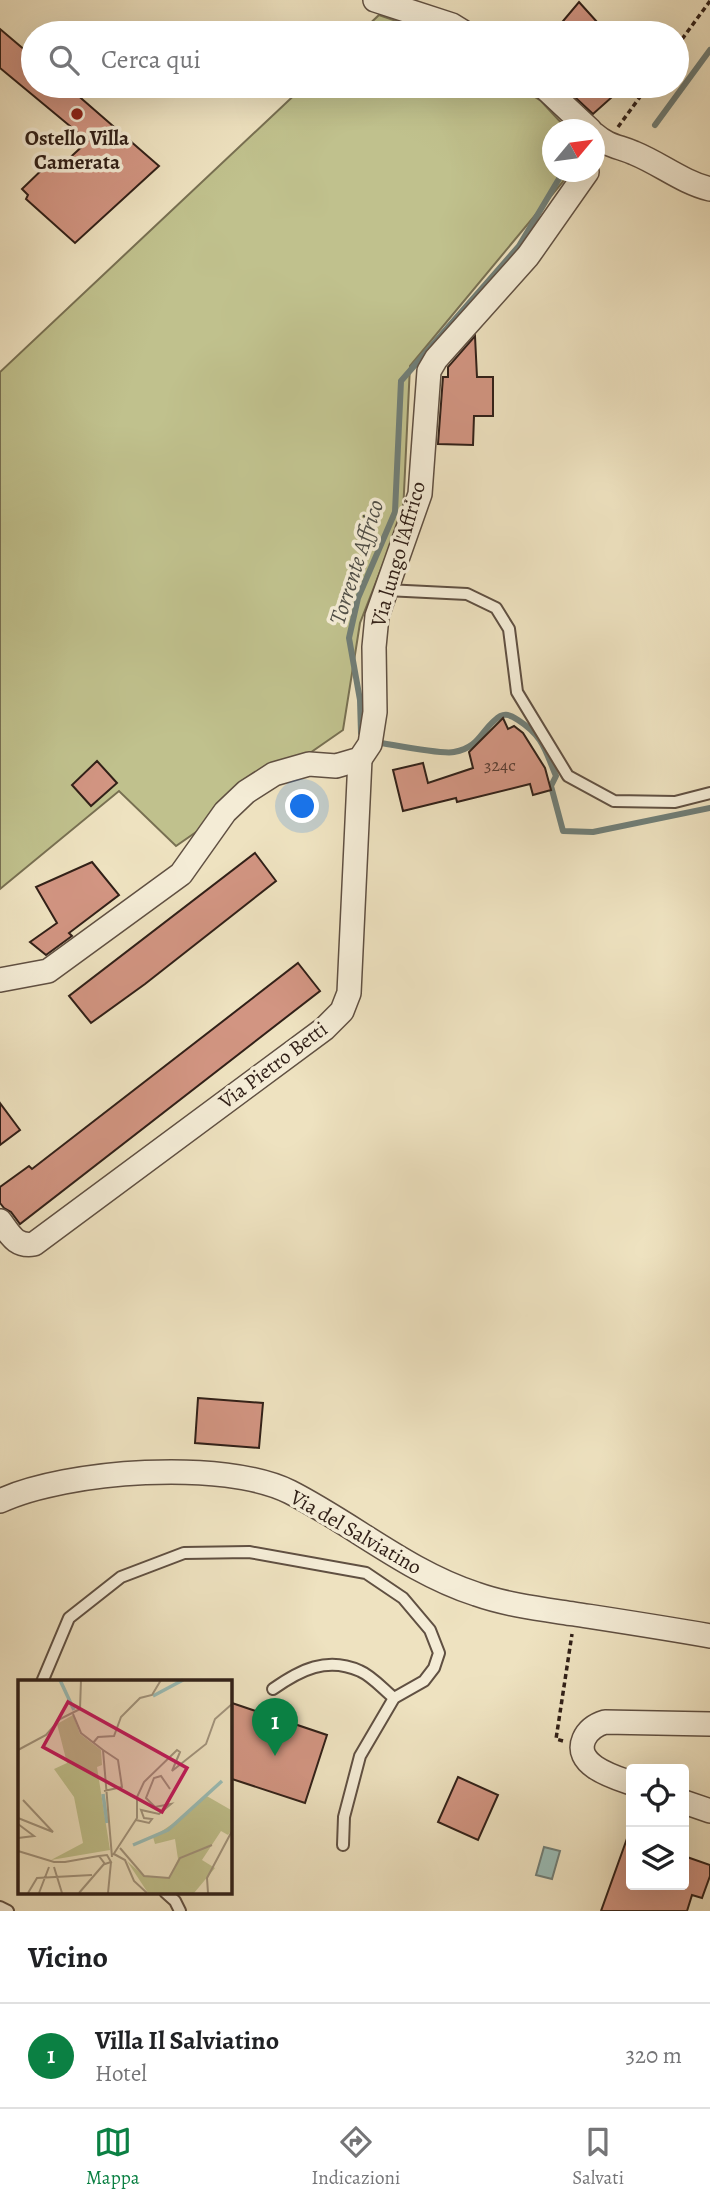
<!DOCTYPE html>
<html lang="it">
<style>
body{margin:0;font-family:Alegreya,serif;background:#f2f2f2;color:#202124}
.controls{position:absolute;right:21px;bottom:21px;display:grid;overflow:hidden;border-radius:7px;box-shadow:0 7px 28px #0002}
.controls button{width:63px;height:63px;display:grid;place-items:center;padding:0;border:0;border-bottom:2px solid #e0e0e0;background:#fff;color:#202124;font:35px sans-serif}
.compass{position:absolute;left:542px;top:119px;width:63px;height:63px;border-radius:50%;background:#fff;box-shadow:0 7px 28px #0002;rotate:61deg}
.you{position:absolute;left:303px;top:807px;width:24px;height:24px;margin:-18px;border:5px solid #fff;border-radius:50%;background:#1a73e8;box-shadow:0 0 0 10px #1a73e833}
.badge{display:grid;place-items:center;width:46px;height:46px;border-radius:50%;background:#0b8043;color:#fff;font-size:23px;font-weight:700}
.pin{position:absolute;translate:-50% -58px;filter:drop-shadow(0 2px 4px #0008)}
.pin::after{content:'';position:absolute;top:37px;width:24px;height:21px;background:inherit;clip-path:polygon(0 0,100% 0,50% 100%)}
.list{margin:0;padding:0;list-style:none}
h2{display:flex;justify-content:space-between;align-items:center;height:91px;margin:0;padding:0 28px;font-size:30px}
h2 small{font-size:23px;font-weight:400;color:#757577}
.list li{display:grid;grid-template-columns:46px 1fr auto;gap:21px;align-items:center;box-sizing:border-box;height:105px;padding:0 28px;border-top:2px solid #e0e0e0}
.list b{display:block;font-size:26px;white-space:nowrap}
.list p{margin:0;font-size:23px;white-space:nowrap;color:#757577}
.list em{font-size:23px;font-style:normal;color:#757577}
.icon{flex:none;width:38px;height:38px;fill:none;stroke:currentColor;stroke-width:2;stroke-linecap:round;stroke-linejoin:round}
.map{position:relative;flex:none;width:710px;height:1911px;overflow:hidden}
.search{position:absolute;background:#fff;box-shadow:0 7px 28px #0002;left:21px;right:21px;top:21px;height:77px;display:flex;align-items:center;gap:18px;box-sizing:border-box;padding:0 24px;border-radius:38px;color:#757577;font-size:26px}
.sheet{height:196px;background:#fff}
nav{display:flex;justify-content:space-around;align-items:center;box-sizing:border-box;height:98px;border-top:2px solid #e0e0e0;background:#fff;font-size:19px;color:#757577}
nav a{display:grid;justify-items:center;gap:4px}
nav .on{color:#0b8043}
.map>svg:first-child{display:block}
.green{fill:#c0c18d;stroke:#787052;stroke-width:2}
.water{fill:#9abdb7;stroke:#707e77;stroke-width:2}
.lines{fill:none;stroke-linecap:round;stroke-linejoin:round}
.stream{stroke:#707e77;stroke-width:6}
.building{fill:#d29582;stroke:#312018;stroke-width:2}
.service-casing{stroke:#605042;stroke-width:14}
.minor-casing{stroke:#605042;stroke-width:26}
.path{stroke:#312018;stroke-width:3.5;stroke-dasharray:5 3.5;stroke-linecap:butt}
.service{stroke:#f4ecd6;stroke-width:10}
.minor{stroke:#f4ecd6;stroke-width:23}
.poi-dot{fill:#8f2418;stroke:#f4ecd6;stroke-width:2.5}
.labels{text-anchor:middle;stroke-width:7;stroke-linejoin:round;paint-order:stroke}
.number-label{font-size:18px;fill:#593d32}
.poi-label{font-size:21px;font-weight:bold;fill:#312018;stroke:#f4ecd6}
.street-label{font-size:21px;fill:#312018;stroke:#f4ecd6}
.water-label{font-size:23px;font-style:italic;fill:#504f48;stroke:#f4ecd6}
.inset-river{fill:none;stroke:#9abdb7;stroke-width:3.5}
.inset-road{fill:none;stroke:#a2947d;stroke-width:2}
.view{fill:#c2185b;fill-opacity:0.15;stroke:#c2185b;stroke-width:3.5}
.inset-edge{fill:none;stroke:#312018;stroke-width:3.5}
</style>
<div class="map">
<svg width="710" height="1911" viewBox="0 0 710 1911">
<rect width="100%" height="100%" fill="#eee2c0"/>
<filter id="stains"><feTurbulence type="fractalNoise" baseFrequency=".00286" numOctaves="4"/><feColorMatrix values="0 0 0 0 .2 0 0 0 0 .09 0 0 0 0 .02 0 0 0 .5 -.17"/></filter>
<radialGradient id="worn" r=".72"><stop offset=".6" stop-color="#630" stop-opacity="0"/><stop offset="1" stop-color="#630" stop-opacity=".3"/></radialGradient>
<g class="green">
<polygon points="379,15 431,33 360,33"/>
<polygon points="304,86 518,86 541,101 567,129 552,130 552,172 571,172 410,366 403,513 360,623 343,730 176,846 119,791 0,889 0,372"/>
</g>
<polygon class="water" points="544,1847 560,1851 552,1879 536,1875"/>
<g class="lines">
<g class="stream">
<polyline points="655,125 710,50"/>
<polyline points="361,733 360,700 349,638 358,598 395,512 401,381 519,246 563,172"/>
<path d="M375,742C390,744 442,755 454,752C479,747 479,734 495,720C503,712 509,714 518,720C543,736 545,750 556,776L551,786L563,831L593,832L710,808"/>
</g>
</g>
<g class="building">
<polygon points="579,2 607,33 553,33"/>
<polygon points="0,29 33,57 33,86 67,86 159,166 75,243 26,199 28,195 22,189 53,159 62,165 88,141 0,68"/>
<polygon points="563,86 601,86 612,97 593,114"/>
<polygon points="475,336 477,377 493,377 493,416 474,416 473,445 438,444 443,377 448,377 448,367"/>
<polygon points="503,718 508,729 514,726 523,733 545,768 551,790 533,795 530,784 457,802 456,798 403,811 393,770 423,763 428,783 473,768 469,752"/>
<polygon points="97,761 117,783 91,806 72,785"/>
<polygon points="255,853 276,881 145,984 91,1023 69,996"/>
<polygon points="92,862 119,895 69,933 72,936 46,955 30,942 57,923 36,887"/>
<polygon points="298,963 320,991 20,1224 11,1212 4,1208 0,1203 0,1187 29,1166 32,1169"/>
<polygon points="0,1103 20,1130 0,1145"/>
<polygon points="198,1398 263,1403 259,1448 195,1443"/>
<polygon points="229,1702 327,1735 305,1803 229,1778"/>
<polygon points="458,1777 498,1795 478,1840 438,1822"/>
<polygon points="629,1833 631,1833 631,1885 684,1885 684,1856 710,1865 710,1876 702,1898 692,1895 687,1911 601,1911"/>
</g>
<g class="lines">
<defs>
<g id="service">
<polyline points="386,590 467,594 496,608 509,629 517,692 568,776 614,801 675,802 710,793"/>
<polyline points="42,1682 69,1618 121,1577 184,1553 249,1552 366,1573 403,1598 430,1630 439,1653 434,1668 424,1681 394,1698 360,1756 344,1817 343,1845"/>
<path d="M273,1689C300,1670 327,1656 360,1671C372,1676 384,1690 394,1698"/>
<polyline points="165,1892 175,1901 180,1911"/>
<polyline points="0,1907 8,1911"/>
</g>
<g id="minor">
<polyline points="375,0 452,25 465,33"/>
<polyline points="543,86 590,130"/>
<path d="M594,134C609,147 618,146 634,153C661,164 682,182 710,189"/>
<polyline points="0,980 48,971 181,874 225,812 246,792 274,774 309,764 336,766 360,759 370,744 375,712 374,647 377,616 420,494 429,371 436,359 528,256 587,172"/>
<path d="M0,1221C10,1234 15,1247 34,1244L324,1029L342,1011L349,993L360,759"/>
<path d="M0,1501C67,1470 224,1459 290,1492C353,1524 408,1572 476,1594C507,1605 541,1609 574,1614C619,1621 665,1628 710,1636"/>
<path d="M631,1783C614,1777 573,1765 584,1739C588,1730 595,1725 605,1722L710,1724"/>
<polyline points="684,1802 710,1811"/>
</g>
</defs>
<use href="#service" class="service-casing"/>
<use href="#minor" class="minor-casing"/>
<g class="path">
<polyline points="677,46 710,1"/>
<polyline points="618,127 648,86"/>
<polyline points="563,1741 556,1739 572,1634"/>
</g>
<use href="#service" class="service"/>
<use href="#minor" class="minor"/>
</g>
<circle class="poi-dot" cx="77" cy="114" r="7"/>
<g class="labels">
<g class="number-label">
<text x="500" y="771">324c</text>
</g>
<g class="poi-label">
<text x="77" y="145">Ostello Villa<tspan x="77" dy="24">Camerata</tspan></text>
</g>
<g class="street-label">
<text transform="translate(398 554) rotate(-74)" y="7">Via lungo l'Affrico</text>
<text transform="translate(273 1065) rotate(-37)" y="7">Via Pietro Betti</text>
<text transform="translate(356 1532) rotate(30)" y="7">Via del Salviatino</text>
</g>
<g class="water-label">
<text transform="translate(356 562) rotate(-72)" y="8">Torrente Affrico</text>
</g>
</g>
<g transform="translate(18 1680)">
<rect width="214" height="214" fill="#eee2c0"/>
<path d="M55,35L62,54L83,70L84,85L79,87L92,170L33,180L65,163L56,117L36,89L49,83L39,44ZM187,115L213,130V151L210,155L203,151L184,180L197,188L176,213H130L109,181L126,196L151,198L160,179L157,159L137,164L135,157L172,132Z" fill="#c0c18d"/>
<path class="inset-river" d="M42,0L56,30M135,16L165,0M85,114L89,143M115,165L150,150L204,101"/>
<path class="inset-road" d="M55,34L63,53L85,70L94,177M75,63L80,57L96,56L103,37L122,18L134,15L143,0M0,70L28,55L42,39L62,29L63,0M85,70L100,80L104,107L86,111M0,138L35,152L5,120M118,140L131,143L134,139L126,138L123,130L141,134L153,124L137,127L128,118L136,98L143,96L152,109M0,144L16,156L0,158M102,168L126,196L151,198L162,178L194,165M0,171L36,182H47L75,177L81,176L89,175L93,182L87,184L81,176M96,174L107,180L116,201L129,213M95,175L119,138V117L126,102L159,70L162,72L154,91L188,64L197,39L214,24M36,187L44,213M10,213L19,198L74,195M21,213L31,187M61,213L86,184M90,213L93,182M190,213L189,198L214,151"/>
<path class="view" d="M50,22L169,88L144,132L25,67Z"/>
<rect width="214" height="214" class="inset-edge"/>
</g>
<rect width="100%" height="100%" filter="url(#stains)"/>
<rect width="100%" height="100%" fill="url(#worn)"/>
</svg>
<div class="controls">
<button><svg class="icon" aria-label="locate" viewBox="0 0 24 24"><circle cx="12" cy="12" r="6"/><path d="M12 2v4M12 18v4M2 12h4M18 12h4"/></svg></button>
<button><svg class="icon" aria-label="layers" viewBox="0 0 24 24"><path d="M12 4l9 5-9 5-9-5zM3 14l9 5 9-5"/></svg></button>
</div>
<svg class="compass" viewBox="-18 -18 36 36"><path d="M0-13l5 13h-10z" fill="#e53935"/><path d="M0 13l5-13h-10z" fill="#757577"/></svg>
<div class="you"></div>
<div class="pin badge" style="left:275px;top:1756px">1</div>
<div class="search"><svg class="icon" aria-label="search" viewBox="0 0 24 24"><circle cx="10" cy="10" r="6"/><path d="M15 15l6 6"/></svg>Cerca qui</div>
</div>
<section class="sheet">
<h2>Vicino<small></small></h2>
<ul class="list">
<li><span class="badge">1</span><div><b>Villa Il Salviatino</b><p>Hotel</p></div><em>320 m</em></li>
</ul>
</section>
<nav>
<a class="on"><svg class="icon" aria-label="map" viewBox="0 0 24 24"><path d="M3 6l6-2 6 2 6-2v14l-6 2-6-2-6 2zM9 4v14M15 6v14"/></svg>Mappa</a>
<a><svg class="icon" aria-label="directions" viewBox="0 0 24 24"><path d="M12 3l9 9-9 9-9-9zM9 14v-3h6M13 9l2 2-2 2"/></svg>Indicazioni</a>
<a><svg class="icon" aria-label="saved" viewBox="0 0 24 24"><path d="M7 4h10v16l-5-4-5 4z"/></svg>Salvati</a>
</nav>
